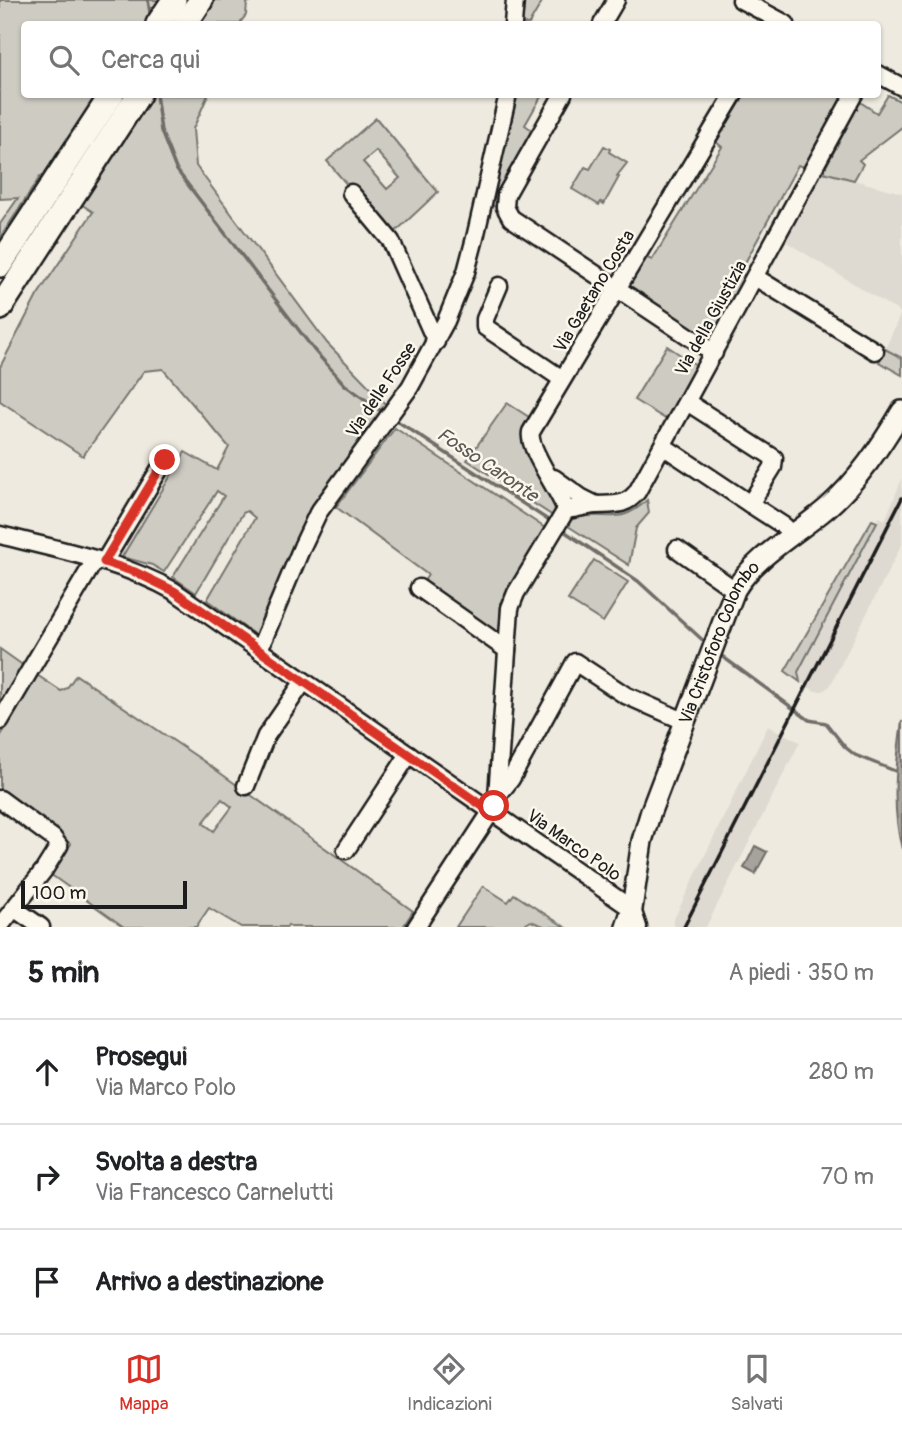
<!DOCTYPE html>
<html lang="it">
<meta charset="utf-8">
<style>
body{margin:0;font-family:Pangolin,sans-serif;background:#f6f6f6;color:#202124}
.scale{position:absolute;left:21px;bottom:18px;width:166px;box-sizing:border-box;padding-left:7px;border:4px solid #1c1c1c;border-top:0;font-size:19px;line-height:24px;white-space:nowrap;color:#1c1c1c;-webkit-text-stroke:5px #fbf7ec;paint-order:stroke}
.stop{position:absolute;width:21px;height:21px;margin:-16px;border:5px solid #d93025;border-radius:50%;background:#fff}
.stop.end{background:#d93025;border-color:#fff;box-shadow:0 2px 7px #0008}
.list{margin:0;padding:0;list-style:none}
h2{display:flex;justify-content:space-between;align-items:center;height:91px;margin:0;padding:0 28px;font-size:30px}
h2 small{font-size:23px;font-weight:400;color:#757577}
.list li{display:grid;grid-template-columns:46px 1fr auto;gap:21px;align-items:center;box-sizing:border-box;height:105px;padding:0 28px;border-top:2px solid #e0e0e0}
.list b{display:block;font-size:26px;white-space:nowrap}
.list p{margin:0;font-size:23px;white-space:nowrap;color:#757577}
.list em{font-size:23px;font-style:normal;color:#757577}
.icon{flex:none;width:38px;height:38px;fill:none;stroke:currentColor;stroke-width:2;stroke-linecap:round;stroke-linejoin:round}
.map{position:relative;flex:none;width:902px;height:927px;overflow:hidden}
.search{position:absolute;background:#fff;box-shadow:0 2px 5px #0004;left:21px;right:21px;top:21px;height:77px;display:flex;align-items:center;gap:18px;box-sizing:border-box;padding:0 24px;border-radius:7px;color:#757577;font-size:26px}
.sheet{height:406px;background:#fff}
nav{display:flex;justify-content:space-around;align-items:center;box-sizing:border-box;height:98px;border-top:2px solid #e0e0e0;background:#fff;font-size:19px;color:#757577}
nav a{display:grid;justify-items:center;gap:4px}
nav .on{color:#d93025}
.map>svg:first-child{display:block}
.built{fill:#dedad1}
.green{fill:#ceccc2;stroke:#75746f;stroke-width:2;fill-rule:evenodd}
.water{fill:#a6a39d;stroke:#6f6d69;stroke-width:2}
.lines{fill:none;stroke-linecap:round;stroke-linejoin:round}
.stream{stroke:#6f6d69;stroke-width:3.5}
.minor-casing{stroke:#1c1c1c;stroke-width:21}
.major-casing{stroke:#1c1c1c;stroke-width:24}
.highway-casing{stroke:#1c1c1c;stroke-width:28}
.minor{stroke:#fbf7ec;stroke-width:16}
.major{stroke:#fbf7ec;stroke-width:19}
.highway{stroke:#fbf7ec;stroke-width:23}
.rail{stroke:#1c1c1c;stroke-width:3.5}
.route{stroke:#d93025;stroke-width:9}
.labels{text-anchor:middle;stroke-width:5;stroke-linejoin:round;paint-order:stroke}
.street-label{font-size:18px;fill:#1c1c1c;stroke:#fbf7ec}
.water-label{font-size:19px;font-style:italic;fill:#5a5956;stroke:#fbf7ec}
</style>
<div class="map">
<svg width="902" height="927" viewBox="0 0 902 927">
<rect width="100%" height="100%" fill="#eeeadf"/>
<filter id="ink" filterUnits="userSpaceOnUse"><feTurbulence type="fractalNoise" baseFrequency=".0143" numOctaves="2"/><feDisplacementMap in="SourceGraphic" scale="14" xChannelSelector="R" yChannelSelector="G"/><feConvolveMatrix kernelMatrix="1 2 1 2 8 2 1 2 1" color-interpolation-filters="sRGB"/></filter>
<g filter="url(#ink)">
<g class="built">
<polygon points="823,172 902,193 902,358 885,349 901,313 785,241"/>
<polygon points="902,479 902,544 830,686 823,691 815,691 800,682 798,672 879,517 885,520"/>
<polygon points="768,726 800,742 706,927 676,927 672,923"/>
</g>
<g class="green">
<polygon points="0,0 254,0 247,3 246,15 239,24 24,24 24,94 208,95 193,129 196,166 327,343 389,407 306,519 261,632 255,635 207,600 255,518 247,511 243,513 196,593 173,577 224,496 217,491 164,572 152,565 122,557 185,452 217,470 229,447 163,369 144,371 83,456 0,401 0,367 37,296 93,212 40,177 0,238 0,224 18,198 0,199"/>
<polygon points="522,0 543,0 529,24 520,24"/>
<polygon points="512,95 542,95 525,125 532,130 501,186 498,195 499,210 491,204"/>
<polygon points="745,95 845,95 808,169 798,165 740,272 747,278 716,336 702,335 629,289 630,280 645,257 652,260 722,147 716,142"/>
<polygon points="888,95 902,102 902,127 859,160 863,164 854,180 823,172 860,102 877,113"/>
<path d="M376,118L438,192L391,236L354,185L348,186L327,161ZM376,151L400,178L387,189L363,162Z"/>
<polygon points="604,146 610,149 609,152 627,163 617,176 619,177 604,204 601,202 599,205 572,189 585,167 590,169"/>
<polygon points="667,346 699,367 669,421 634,400"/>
<polygon points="885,349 902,358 902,375 879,362"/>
<path d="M507,403L529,417C526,422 523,427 522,433C521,458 565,493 553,516L467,460Z"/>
<polygon points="395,428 545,528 501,601 500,639 422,584 428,575 336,507"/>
<path d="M647,500L649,513L636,528L629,565L568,526L572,519C605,509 618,528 647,500Z"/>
<polygon points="872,520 877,522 798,672 800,682 785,671"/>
<polygon points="594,560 628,582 603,622 568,600"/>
<polygon points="0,649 24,666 0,708"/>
<path d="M37,675L61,691L67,688L76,675L202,760L413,911L403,927H291L288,925L287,927H241L209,908L196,927H124L50,874L71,844L0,793V737ZM222,799L232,807L214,831L203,823Z"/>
<polygon points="483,886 508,902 514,894 565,927 546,927 531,921 521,927 456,927"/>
</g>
<g class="water">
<path d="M902,721V849C891,807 896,764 902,721Z"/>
<polygon points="755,846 767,852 755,874 744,868"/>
</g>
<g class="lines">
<g class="stream">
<polyline points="148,0 151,19"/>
<polyline points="156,94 161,131 176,169 314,350 345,385 384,413"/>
<polyline points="394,419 551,522"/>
<polyline points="561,529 638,581 708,645"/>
<polyline points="719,654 809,720 826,723 845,747 855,755 895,771"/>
</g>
<defs>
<g id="minor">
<polyline points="741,0 786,24"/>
<polyline points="513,24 515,0"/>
<polyline points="602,24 616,0"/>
<polyline points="878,74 902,87"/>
<polyline points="563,94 506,195 505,207 511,218 714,353"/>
<polyline points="351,193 391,241 436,342"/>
<polyline points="755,277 875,351"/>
<polyline points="499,286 485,319 485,327 562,379"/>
<polyline points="687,402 774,458 773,467 750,504 784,526 793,535"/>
<polyline points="663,446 750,504"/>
<polyline points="554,478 582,498 596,505"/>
<path d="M566,510C575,509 585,506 595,505C613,504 625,507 637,492L854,94"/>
<path d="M566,510C559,490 527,448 531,432L734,94"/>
<path d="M0,535C59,550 121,561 174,591L632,909L638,927"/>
<polyline points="677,549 735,590"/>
<polyline points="104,562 165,460"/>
<polyline points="419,588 507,650"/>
<polyline points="259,650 302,547 318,513 410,387 446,321 466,272 475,238 508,94"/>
<polyline points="0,721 95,560"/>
<polyline points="246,786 266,736 304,681"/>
<polyline points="499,794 511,779 575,662 625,695 684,721"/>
<polyline points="0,799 53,838 59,846 44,870 0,926"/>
<polyline points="346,850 409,754"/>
<polyline points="15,909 41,927"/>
<polyline points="416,927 491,812 497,797 510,608 516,593 566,510"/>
</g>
<g id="major">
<path id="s1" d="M626,927L632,909L642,841L651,811L735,590C754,557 798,533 827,508C858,481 881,446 902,411"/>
</g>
<g id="highway">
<polyline points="158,24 174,0"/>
<polyline points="185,24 201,0"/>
<polyline points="0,265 112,94"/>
<polyline points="0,308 139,94"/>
</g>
</defs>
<use href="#minor" class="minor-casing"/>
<use href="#major" class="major-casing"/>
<use href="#highway" class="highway-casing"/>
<use href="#minor" class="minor"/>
<use href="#major" class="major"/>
<use href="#highway" class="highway"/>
<polyline class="rail" points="684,927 902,498"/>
</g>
</g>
<g class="lines" filter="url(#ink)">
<polyline class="route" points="165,460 104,562 135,572 174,591 491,812 494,806"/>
</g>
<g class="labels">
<g class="street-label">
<text transform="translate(594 291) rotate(-59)" y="6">Via Gaetano Costa</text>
<text transform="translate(711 318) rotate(-61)" y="6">Via della Giustizia</text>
<text transform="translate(381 390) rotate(-56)" y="6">Via delle Fosse</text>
<text dy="6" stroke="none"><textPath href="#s1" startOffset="301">Via Cristoforo Colombo</textPath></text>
<text transform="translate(574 845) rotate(35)" y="6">Via Marco Polo</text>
</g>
<g class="water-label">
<text transform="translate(488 464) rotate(34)" y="7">Fosso Caronte</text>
</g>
</g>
</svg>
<div class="scale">100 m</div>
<div class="stop" style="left:494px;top:806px"></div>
<div class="stop end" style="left:165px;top:460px"></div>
<div class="search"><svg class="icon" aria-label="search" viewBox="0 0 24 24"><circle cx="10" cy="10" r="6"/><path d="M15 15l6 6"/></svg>Cerca qui</div>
</div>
<section class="sheet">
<h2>5 min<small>A piedi · 350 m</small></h2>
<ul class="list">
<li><svg class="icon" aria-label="ahead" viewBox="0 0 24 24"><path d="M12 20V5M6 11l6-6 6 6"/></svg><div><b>Prosegui</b><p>Via Marco Polo</p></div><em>280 m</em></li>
<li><svg class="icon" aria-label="right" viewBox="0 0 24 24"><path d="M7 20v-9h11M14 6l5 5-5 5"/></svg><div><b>Svolta a destra</b><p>Via Francesco Carnelutti</p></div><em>70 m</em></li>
<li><svg class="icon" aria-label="arrive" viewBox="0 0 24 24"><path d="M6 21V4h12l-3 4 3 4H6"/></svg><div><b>Arrivo a destinazione</b></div></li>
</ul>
</section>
<nav>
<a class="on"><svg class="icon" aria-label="map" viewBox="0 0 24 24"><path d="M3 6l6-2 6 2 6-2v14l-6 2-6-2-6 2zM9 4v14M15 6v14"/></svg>Mappa</a>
<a><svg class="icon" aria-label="directions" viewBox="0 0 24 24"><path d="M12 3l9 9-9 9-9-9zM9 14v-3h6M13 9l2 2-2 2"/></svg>Indicazioni</a>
<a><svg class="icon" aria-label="saved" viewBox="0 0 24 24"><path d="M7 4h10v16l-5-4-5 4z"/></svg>Salvati</a>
</nav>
